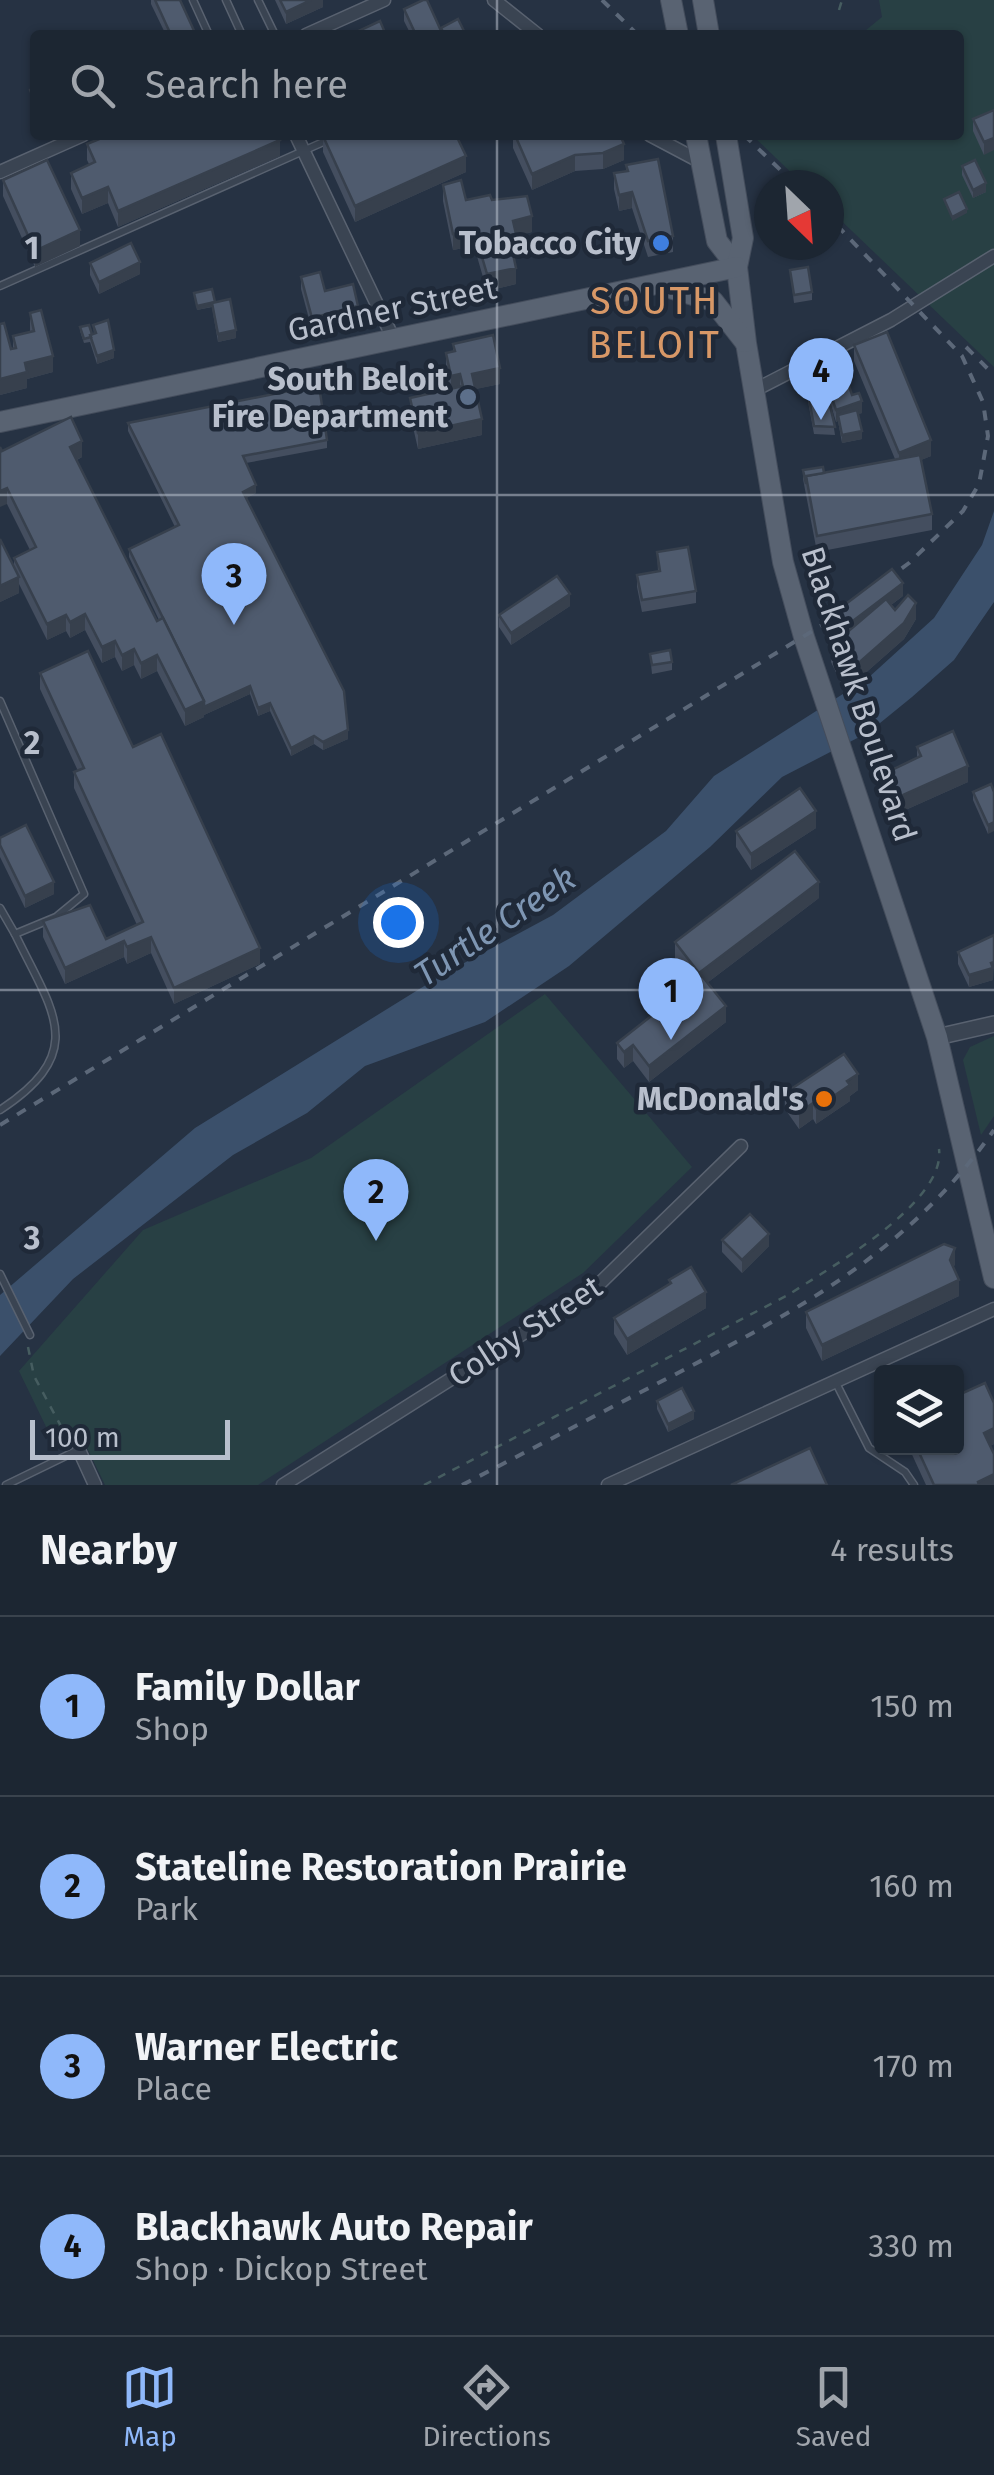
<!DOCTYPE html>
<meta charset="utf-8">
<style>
body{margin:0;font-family:"Fira Sans",sans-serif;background:#29323e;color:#f1f3f6}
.controls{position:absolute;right:30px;bottom:30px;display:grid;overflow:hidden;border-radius:10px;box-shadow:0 2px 8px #0004}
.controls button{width:90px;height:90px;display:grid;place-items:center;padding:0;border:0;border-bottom:2px solid #3a434d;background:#1c2632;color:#f1f3f6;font:50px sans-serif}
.compass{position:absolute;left:754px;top:170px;width:90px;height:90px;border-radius:50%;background:#1c2632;box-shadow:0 2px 8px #0004;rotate:155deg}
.scale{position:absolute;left:30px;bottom:25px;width:200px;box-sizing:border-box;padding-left:10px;border:5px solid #b8bfcc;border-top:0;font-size:28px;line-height:35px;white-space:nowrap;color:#b8bfcc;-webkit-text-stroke:8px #1f2938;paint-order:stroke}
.you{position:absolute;left:398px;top:922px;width:35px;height:35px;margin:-25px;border:8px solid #fff;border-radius:50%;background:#1a73e8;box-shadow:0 0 0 15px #1a73e833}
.badge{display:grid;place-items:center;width:65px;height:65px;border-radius:50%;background:#8fb8fa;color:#111;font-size:32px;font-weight:700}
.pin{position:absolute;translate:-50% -82px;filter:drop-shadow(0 2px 5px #0008)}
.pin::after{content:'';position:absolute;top:52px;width:35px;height:30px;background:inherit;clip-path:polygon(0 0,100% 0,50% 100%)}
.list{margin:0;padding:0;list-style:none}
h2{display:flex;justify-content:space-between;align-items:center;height:130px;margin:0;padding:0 40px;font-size:42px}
h2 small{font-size:32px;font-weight:400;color:#a0a5ac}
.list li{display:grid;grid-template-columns:65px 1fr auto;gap:30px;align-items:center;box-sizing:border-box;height:180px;padding:0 40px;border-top:2px solid #3a434d}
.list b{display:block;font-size:38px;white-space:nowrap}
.list p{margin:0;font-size:32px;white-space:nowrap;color:#a0a5ac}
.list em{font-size:32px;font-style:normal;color:#a0a5ac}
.icon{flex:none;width:55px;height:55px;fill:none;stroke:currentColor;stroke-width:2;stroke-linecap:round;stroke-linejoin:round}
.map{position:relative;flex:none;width:994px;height:1485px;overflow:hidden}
.search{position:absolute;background:#1c2632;box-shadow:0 2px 8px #0004;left:30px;right:30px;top:30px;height:110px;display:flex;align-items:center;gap:25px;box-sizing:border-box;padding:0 35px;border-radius:10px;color:#a0a5ac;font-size:38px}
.sheet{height:850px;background:#1c2632}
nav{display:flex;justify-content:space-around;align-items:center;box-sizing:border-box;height:140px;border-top:2px solid #3a434d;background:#1c2632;font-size:28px;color:#a0a5ac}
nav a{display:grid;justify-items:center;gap:5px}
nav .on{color:#8fb8fa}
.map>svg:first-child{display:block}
.green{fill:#284044}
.water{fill:#3b506b}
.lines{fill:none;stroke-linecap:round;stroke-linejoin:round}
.service-casing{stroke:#596270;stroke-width:9}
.minor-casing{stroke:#596270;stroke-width:15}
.tertiary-casing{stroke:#596270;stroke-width:18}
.primary-casing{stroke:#444d5c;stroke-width:22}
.path{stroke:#465d60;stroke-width:2.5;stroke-dasharray:8 8;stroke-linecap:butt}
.service{stroke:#3a4452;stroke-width:6}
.minor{stroke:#3a4452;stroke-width:12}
.tertiary{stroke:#3a4452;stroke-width:15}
.primary{stroke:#596372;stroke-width:20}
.rail{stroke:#5c6879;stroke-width:4;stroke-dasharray:10 10;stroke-linecap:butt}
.wall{fill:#444e5f}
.shaded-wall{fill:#37404d}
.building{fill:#4f5b6e;stroke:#37404d;stroke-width:2.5}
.grid{fill:none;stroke:#b8bfcc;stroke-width:2.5;stroke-opacity:0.55}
.shop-dot{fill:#3f7fe0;stroke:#1f2938;stroke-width:4}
.service-dot{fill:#5c6f8a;stroke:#1f2938;stroke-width:4}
.food-dot{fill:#e8710a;stroke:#1f2938;stroke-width:4}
.labels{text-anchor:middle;stroke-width:9;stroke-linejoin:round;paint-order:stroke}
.poi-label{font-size:32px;font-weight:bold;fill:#b8bfcc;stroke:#1f2938;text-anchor:end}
.street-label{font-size:32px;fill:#b8bfcc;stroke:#1f2938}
.water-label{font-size:35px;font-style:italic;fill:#7e96b3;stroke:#1f2938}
.quarter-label{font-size:38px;letter-spacing:2.5px;fill:#d89867;stroke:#1f2938}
.grid-label{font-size:32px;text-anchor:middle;font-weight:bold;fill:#b8bfcc;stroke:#1f2938;stroke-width:9;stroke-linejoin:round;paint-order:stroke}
</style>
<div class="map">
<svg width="994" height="1485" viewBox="0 0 994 1485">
<rect width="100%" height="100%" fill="#263243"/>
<g class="green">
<polygon points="879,0 994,0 994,367 829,209 829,185 804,185 752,135 959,135 959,35 860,35 882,17"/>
<polygon points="545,994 692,1167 583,1273 258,1485 105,1485 77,1427 52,1439 19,1371 143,1230 311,1158"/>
<polygon points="994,1036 994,1116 981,1135 963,1060 970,1047"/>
</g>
<polygon class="water" points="994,511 994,602 954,660 912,697 869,732 782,777 710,847 569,966 485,1022 365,1066 307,1113 233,1155 73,1279 0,1356 0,1295 195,1128 442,975 553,915 666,831 714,776 868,678 934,618 982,545"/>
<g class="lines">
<defs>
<g id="service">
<polyline points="193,0 209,35"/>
<polyline points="226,0 242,35"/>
<polyline points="258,0 275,35"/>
<polyline points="0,286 339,135"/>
<polyline points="0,701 84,894 56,917 15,934 0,908"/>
<path d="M0,1110C90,1051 52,1011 15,934"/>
<polyline points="0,1274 30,1335"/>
<polyline points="836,1383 869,1448 905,1472 914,1485"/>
<polyline points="6,1485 78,1450"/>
</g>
<g id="minor">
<polyline points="494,0 538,35"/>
<polyline points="306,35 384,0"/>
<polyline points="296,135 394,340"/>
<polyline points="650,135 701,162"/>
<polyline points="0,172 83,135"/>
<polyline points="753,391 891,320 994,256"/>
<polyline points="79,1450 95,1485"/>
<polyline points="283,1485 595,1288 741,1146"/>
<polyline points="608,1485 994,1309"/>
</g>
<polyline id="tertiary" points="937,1037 994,1024"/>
<g id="primary">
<polyline points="671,0 678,35"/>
<polyline points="703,0 709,35"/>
<polyline points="696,135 717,241 737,267"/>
<polyline points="726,135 743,238 737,267 746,343 783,562 804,637 937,1037 994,1278"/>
<polyline points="666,287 713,301 745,342"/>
<polyline points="0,422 737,267"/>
</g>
</defs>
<use href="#service" class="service-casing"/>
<use href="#minor" class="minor-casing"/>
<use href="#tertiary" class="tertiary-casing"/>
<use href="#primary" class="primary-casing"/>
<g class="path">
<polyline points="839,10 842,0"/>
<polyline points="28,1347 34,1376 70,1443"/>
<path d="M424,1485L788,1295C829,1268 946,1203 939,1149"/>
</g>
<use href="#service" class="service"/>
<use href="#minor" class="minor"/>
<use href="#tertiary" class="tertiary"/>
<use href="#primary" class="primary"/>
<g class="rail">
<polyline points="602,0 638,35"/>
<polyline points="744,135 796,185"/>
<polyline points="966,347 994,375"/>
<polyline points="0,1125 842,613 909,563 963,511 979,484 988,436 983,402 962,356 829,217"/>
<path d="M462,1485C532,1449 602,1412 672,1376C800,1309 908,1252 994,1130"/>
</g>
</g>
<g class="wall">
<polygon points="151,0 180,0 196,35 166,35 151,4"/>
<polygon points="275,0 323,0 323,7 286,24"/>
<polygon points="404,9 441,32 441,28 466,35 411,35 404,21"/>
<polygon points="35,87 35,109 30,98 30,90"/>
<polygon points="994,110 984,155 973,131 973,119"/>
<polygon points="513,135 620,135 624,160 603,169 575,171 532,190 513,148"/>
<polygon points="323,136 466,172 355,222 323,152"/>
<polygon points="122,137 280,156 118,227 108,203 82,214 71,189 71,173 89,164 87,160 87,144"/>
<polygon points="626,165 673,236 673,252 648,257 632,208 619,211 614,189 614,173 626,171"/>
<polygon points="962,166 986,192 973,198 962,175"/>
<polygon points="3,180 80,246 35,267 3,196"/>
<polygon points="443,185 466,200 492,200 532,232 516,236 516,250 512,251 516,284 487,291 474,246 453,250 443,201"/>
<polygon points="90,263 140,274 99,294 90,275"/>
<polygon points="790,270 812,292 812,300 794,303"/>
<polygon points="301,277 325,291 358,318 312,330 301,289"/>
<polygon points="194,293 215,302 236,338 218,342 212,307 197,310"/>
<polygon points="30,313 53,372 27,379 27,388 0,395 0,324 11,349 13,348 13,336 30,332"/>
<polygon points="93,325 114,358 97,364 90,342 84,343 80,331 80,327 94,334"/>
<polygon points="453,344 500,384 475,389 482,435 418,449 410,414 410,398 450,389 446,369 446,353 453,351"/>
<polygon points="854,345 931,456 921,460 932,514 932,530 817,552 803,479 803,470 824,473 895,459 854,361"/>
<polygon points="822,368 852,395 862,413 858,414 862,439 842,443 838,421 836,422 830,402 835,435 814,434 807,396 807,388 822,398 828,397 822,380"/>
<polygon points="128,423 327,440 327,448 246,463 256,493 246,498 348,739 323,750 314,744 291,756 270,711 258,716 250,694 204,715 204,717 185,726 157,671 141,679 134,665 122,671 115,657 102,663 85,630 70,638 66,631 47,640 19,584 19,593 0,602 0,539 14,567 14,558 30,550 7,504 2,451 82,457 77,460 157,621 159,620 129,557 129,549 175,527 128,431"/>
<polygon points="657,552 696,591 696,603 642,612 637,587 637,575 658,571"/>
<polygon points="903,596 891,605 895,610 916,619 904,639 845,691 831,662 832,646 826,631 826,619"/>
<polygon points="570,606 511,645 499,627 499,615"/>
<polygon points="650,654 672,662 672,670 652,674"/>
<polygon points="40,673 133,747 260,964 174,1004 151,953 127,964 124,957 65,984 43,937 43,921 106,939 137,925 74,788 74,772 78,771 40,689"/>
<polygon points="917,747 968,782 892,816 881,791 881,775 917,758"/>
<polygon points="991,784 988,834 973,800 973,792"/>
<polygon points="816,828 751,870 736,847 736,831"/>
<polygon points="0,838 54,894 25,908 0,857"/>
<polygon points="819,898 707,983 726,1022 649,1082 633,1061 624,1068 617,1059 617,1043 694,982 675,958 675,942"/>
<polygon points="994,935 993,980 969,987 958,964 958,952"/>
<polygon points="858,1090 850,1096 850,1101 816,1124 813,1119 799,1129 785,1109 785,1093"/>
<polygon points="722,1240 769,1246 742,1273 722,1252"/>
<polygon points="955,1264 953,1268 959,1296 822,1361 806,1328 806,1312"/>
<polygon points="669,1280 706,1308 627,1355 614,1334 614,1318 669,1285"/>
<polygon points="657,1401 694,1419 668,1432 657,1409"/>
<polygon points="994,1403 994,1444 990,1446 994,1485 926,1485 909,1448 956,1448"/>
</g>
<g class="shaded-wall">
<polygon points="311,0 323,0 323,7 286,24 286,12"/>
<polygon points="994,138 994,150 984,155 984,142"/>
<polygon points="280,140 280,156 118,227 118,211"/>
<polygon points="624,144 624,160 603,169 603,153"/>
<polygon points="575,155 575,171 532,190 532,174"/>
<polygon points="466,156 466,172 355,222 355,206"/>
<polygon points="986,183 986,192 973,198 973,190"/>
<polygon points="108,187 108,203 82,214 82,198"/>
<polygon points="632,192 632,208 619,211 619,195"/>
<polygon points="967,209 967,213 952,221 952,217"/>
<polygon points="532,216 532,232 516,236 513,221"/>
<polygon points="80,230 80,246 35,267 35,251"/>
<polygon points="474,230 474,246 453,250 453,234"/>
<polygon points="140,262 140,274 99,294 99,282"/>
<polygon points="516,268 516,284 487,291 487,274"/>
<polygon points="215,302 215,306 197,310 197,306"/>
<polygon points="358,306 358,318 312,330 312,318"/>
<polygon points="236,330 236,338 218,342 218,334"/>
<polygon points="114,350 114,358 97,364 97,356"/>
<polygon points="53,356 53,372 27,379 27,388 0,395 0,379 25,363"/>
<polygon points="500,368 500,384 472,390 472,374"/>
<polygon points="460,374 460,390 451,392 451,376"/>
<polygon points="862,401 862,413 839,421 838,415 838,421 836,422 836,410"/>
<polygon points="482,419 482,435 418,449 418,433"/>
<polygon points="862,431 862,439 842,443 842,435"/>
<polygon points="931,440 931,456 899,469 899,453"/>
<polygon points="82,441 82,457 70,463 70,447"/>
<polygon points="256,485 256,493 243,500 243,492"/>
<polygon points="7,488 7,504 0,507 0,491"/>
<polygon points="19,577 19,593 0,602 0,586"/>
<polygon points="903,583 903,596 833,648 833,636"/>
<polygon points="570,594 570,606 511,645 511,633"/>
<polygon points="916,603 916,619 904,639 845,691 845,675"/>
<polygon points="85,614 85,630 70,638 70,622"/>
<polygon points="66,615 66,631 47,640 47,624"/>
<polygon points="115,641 115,657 102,663 102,647"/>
<polygon points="134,649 134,665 122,671 122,655"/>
<polygon points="157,655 157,671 141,679 141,663"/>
<polygon points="250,686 250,694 204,715 204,707"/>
<polygon points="204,701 204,717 185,726 185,710"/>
<polygon points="270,703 270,711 258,716 258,708"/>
<polygon points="348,730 348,739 323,750 323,742"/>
<polygon points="314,736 314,744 291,756 291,748"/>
<polygon points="968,766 968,782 892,816 892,800"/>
<polygon points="816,811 816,828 751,870 751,854"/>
<polygon points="994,822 994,831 988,834 988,825"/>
<polygon points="54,882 54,894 25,908 25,896"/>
<polygon points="819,882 819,898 699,989 699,973"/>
<polygon points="151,937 151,953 127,964 127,947"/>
<polygon points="124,941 124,957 65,984 65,968"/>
<polygon points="260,948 260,964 174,1004 174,988"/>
<polygon points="994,962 993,980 969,987 969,975"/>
<polygon points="726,1006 726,1022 649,1082 649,1066"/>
<polygon points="633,1045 633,1061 624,1068 624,1052"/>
<polygon points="858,1074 858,1090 850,1096 850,1101 816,1124 816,1108"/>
<polygon points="813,1103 813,1119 799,1129 799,1113"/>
<polygon points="769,1234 769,1246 742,1273 742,1260"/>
<polygon points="955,1248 955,1264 950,1276 950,1260"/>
<polygon points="959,1280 959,1296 822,1361 822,1345"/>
<polygon points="706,1292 706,1308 627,1355 627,1339"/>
<polygon points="694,1411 694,1419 668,1432 668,1424"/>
<polygon points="994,1428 994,1444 984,1449 984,1433"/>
<polygon points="994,1474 994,1485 978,1485 978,1482"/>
</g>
<g class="building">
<polygon points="155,0 180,0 196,35 171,35"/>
<polygon points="280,0 311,0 286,12"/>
<polygon points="423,0 427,0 442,33 436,35 416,35 404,9"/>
<polygon points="458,19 466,35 445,35 441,28"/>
<polygon points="380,21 386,35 352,35 352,34"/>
<polygon points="35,87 35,101 30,90"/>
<polygon points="994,110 994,138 984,142 973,119"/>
<polygon points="109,135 121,135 122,137 128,135 278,135 280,140 118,211 108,187 82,198 71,173 95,162 87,144"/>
<polygon points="324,135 456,135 466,156 355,206 323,136"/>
<polygon points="515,135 620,135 624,144 603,153 575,155 532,174"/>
<polygon points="658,159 673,236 648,241 632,192 619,195 614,173 628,171 626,165"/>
<polygon points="47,160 80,230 35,251 3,180"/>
<polygon points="975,160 986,183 973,190 962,166"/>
<polygon points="461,180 466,200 490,195 492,200 527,196 532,216 513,221 516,234 509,235 516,268 487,274 474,230 453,234 443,185"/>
<polygon points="959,192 967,209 952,217 944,199"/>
<polygon points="131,243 140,262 99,282 90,263"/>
<polygon points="808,267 812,292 794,295 790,270"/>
<polygon points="320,272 325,291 353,284 358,306 312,318 301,277"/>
<polygon points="212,289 215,302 197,306 194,293"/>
<polygon points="230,299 236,330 218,334 212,303"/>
<polygon points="41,310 53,356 25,363 27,372 0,379 0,324 4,323 11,349 16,348 13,336 34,331 30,313"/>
<polygon points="108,320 114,350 97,356 90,335 96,333 93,325"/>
<polygon points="89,325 92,334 90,335 91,337 84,339 80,327"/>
<polygon points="887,332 931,440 899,453 854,345"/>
<polygon points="493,335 500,368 472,374 482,419 418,433 410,398 463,386 460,374 451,376 446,353 455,351 453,344"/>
<polygon points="841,362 852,395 859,393 862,401 836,410 822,368"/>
<polygon points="319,385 327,440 243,456 256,485 243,492 344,691 348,730 323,742 314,736 291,748 270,703 258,708 250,686 204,707 204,701 129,549 179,525 128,423"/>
<polygon points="819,385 822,398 828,397 835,427 814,426 807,388"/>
<polygon points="857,410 862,431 842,435 838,415"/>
<polygon points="71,417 82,441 70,447 157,621 163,618 204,701 185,710 157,655 141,663 134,649 122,655 115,641 102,647 85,614 70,622 66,615 47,624 14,558 36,547 7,488 0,491 0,447 2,451"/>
<polygon points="920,455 932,514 817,536 806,476"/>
<polygon points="823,467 824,473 806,476 806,484 803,470"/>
<polygon points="0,539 19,577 0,586"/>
<polygon points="688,547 696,591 642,600 637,575 660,571 657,552"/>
<polygon points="892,569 903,583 833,636 826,619"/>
<polygon points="557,576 570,594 511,633 499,615"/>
<polygon points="908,595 916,603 904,623 845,675 831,646 886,599 895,610"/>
<polygon points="670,650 672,662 652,665 650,654"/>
<polygon points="88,651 133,747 161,734 260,948 174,988 151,937 127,947 124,941 65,968 43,921 90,905 106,939 143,922 74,772 84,768 40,673"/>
<polygon points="953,731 968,766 892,800 881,775 921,756 917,747"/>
<polygon points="991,784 994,792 994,822 988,825 973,792"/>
<polygon points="800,788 816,811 751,854 736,831"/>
<polygon points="26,825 54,882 25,896 0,845 0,838"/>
<polygon points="795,851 819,882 699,973 675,942"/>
<polygon points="994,935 994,962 991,963 993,968 969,975 958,952"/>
<polygon points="702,976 726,1006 649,1066 633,1045 624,1052 617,1043"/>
<polygon points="844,1054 858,1074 847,1081 850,1085 816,1108 813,1103 799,1113 785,1093"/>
<polygon points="750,1214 769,1234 742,1260 722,1240"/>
<polygon points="944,1244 955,1248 950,1260 959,1280 822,1345 806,1312"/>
<polygon points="691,1267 706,1292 627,1339 614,1318 671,1283 669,1280"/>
<polygon points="985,1383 994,1403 994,1428 984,1433 994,1454 994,1474 978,1482 979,1485 934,1485 917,1448 956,1448 956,1396"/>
<polygon points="682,1388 694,1411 668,1424 657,1401"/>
<polygon points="810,1448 827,1485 731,1485"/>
</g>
<path class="grid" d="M497,0V35M497,135V1485M0,495H994M0,990H994"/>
<circle class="shop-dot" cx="661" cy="243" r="10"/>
<circle class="service-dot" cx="468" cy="397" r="10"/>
<circle class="food-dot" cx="824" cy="1099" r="10"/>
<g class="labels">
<g class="poi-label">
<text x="641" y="254">Tobacco City</text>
<text x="448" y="390">South Beloit<tspan x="448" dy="37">Fire Department</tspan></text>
<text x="804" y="1110">McDonald's</text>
</g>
<g class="street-label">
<text transform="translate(392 309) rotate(-12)" y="11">Gardner Street</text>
<text transform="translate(859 694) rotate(72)" y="11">Blackhawk Boulevard</text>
<text transform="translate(525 1331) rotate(-33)" y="11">Colby Street</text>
</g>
<g class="water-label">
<text transform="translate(495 926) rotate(-34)" y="12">Turtle Creek</text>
</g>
<g class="quarter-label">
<text x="655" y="314">SOUTH<tspan x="655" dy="44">BELOIT</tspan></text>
</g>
</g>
<g class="grid-label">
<text x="32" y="259">1</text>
<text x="32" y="754">2</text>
<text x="32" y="1249">3</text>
</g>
</svg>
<div class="controls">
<button><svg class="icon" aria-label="layers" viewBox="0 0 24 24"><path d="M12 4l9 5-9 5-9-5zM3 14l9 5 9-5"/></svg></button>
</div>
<svg class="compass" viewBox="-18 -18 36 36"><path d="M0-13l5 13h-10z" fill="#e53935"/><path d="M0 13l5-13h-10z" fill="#a0a5ac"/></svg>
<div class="scale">100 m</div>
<div class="you"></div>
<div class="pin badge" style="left:671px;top:1040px">1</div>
<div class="pin badge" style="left:376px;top:1241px">2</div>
<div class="pin badge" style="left:234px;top:625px">3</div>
<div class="pin badge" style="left:821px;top:420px">4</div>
<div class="search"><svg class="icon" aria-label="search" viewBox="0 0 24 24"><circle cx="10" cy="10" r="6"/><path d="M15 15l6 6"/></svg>Search here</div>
</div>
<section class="sheet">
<h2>Nearby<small>4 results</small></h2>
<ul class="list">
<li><span class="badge">1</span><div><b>Family Dollar</b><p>Shop</p></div><em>150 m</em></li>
<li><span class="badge">2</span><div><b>Stateline Restoration Prairie</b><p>Park</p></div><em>160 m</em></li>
<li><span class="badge">3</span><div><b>Warner Electric</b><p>Place</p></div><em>170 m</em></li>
<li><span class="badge">4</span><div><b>Blackhawk Auto Repair</b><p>Shop · Dickop Street</p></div><em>330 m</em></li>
</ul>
</section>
<nav>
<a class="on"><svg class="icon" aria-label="map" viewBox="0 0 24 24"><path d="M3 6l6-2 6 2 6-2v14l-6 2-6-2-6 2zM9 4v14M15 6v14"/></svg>Map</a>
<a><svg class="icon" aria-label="directions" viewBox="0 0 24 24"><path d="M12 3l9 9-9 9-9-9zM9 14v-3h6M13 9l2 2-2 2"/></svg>Directions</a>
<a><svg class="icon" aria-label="saved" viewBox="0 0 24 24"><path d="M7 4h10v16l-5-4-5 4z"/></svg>Saved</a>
</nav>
